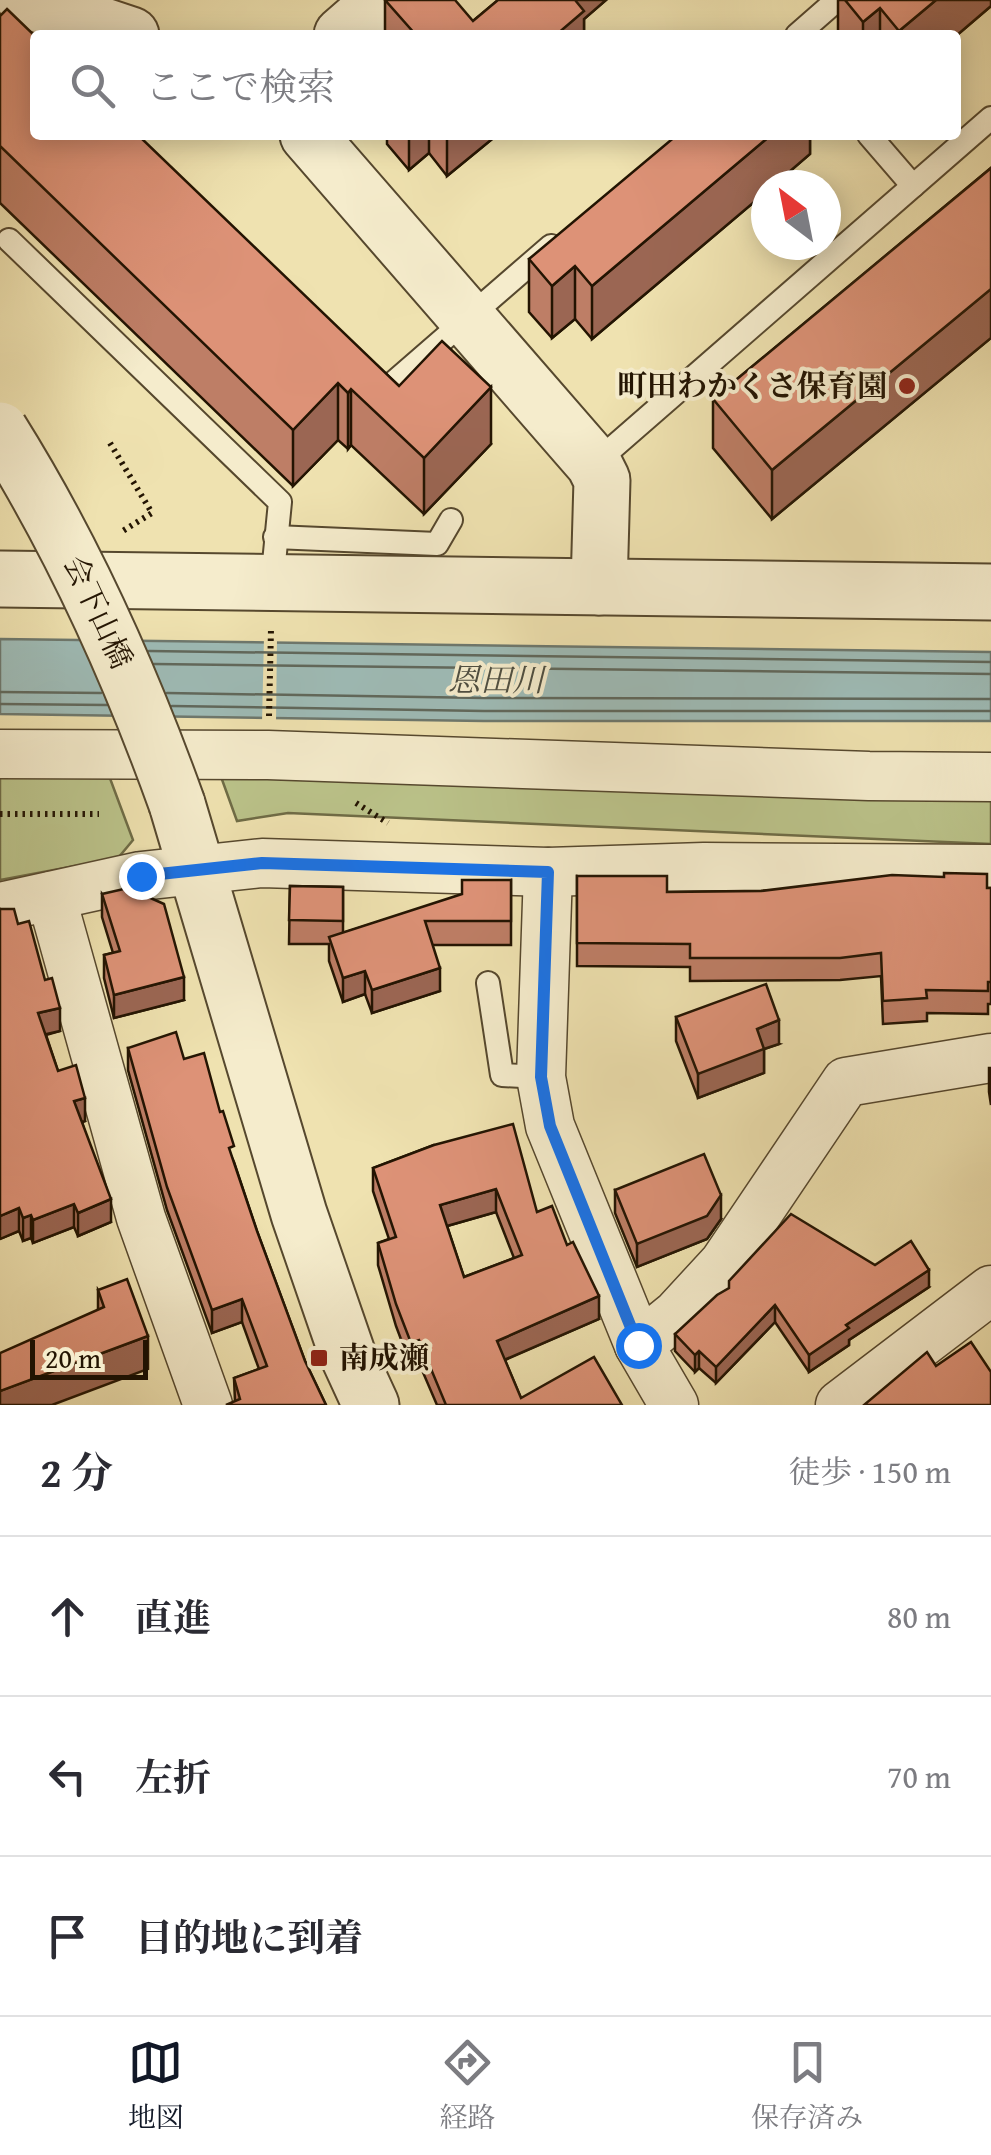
<!DOCTYPE html>
<html lang="ja">
<meta charset="utf-8">
<style>
body{margin:0;font-family:"Gentium Book Plus","Noto Serif JP",serif;background:#f7f7f7;color:#2b2b33}
.compass{position:absolute;left:751px;top:170px;width:90px;height:90px;border-radius:50%;background:#fff;box-shadow:0 5px 25px #0003;rotate:328deg}
.scale{position:absolute;left:30px;bottom:25px;width:118px;box-sizing:border-box;padding-left:10px;border:5px solid #231402;border-top:0;font-size:28px;line-height:35px;white-space:nowrap;color:#231402;-webkit-text-stroke:8px #f5eccc;paint-order:stroke}
.stop{position:absolute;width:30px;height:30px;margin:-22px;border:8px solid #1a73e8;border-radius:50%;background:#fff}
.stop.end{background:#1a73e8;border-color:#fff;box-shadow:0 2px 10px #0008}
.list{margin:0;padding:0;list-style:none}
h2{display:flex;justify-content:space-between;align-items:center;height:130px;margin:0;padding:0 40px;font-size:42px}
h2 small{font-size:32px;font-weight:400;color:#7c7c81}
.list li{display:grid;grid-template-columns:65px 1fr auto;gap:30px;align-items:center;box-sizing:border-box;height:160px;padding:0 40px;border-top:2px solid #e1e1e2}
.list b{display:block;font-size:38px;white-space:nowrap}
.list em{font-size:32px;font-style:normal;color:#7c7c81}
.icon{flex:none;width:55px;height:55px;fill:none;stroke:currentColor;stroke-width:2;stroke-linecap:round;stroke-linejoin:round}
.map{position:relative;flex:none;width:991px;height:1405px;overflow:hidden}
.search{position:absolute;background:#fff;box-shadow:0 5px 25px #0003;left:30px;right:30px;top:30px;height:110px;display:flex;align-items:center;gap:25px;box-sizing:border-box;padding:0 35px;border-radius:10px;color:#7c7c81;font-size:38px}
.sheet{height:610px;background:#fff}
nav{display:flex;justify-content:space-around;align-items:center;box-sizing:border-box;height:140px;border-top:2px solid #e1e1e2;background:#fff;font-size:28px;color:#7c7c81}
nav a{display:grid;justify-items:center;gap:5px}
nav .on{color:#111827}
.map>svg:first-child{display:block}
.green{fill:#bbc38a;stroke:#6f6c46;stroke-width:2.5}
.water{fill:#9ebbb6;stroke:#6d786e;stroke-width:2.5}
.pier{fill:#efe2b0}
.lines{fill:none;stroke-linecap:round;stroke-linejoin:round}
.shore{stroke:#60685c;stroke-width:2.5}
.service-casing{stroke:#56482e;stroke-width:26}
.minor-casing{stroke:#56482e;stroke-width:51}
.tertiary-casing{stroke:#56482e;stroke-width:59}
.path{stroke:#231402;stroke-width:6;stroke-dasharray:2.5 5;stroke-linecap:butt}
.service{stroke:#f5eccc;stroke-width:22}
.minor{stroke:#f5eccc;stroke-width:48}
.tertiary{stroke:#f5eccc;stroke-width:55}
.tertiary-bridge-casing{stroke:#56482e;stroke-width:59;stroke-linecap:butt}
.tertiary-bridge{stroke:#f5eccc;stroke-width:55}
.wall{fill:#be7e66;stroke:#231402;stroke-width:2.5;fill-rule:evenodd}
.shaded-wall{fill:#9b6653;stroke:#231402;stroke-width:2.5}
.building{fill:#dd9277;stroke:#231402;stroke-width:2.5;fill-rule:evenodd}
.route{stroke:#1a73e8;stroke-width:12}
.poi-dot{fill:#8f2418;stroke:#f5eccc;stroke-width:4}
.labels{text-anchor:middle;stroke-width:8;stroke-linejoin:round;paint-order:stroke}
.poi-label{font-size:30px;font-weight:bold;fill:#231402;stroke:#f5eccc;text-anchor:end}
.street-label{font-size:30px;fill:#231402;stroke:#f5eccc}
.water-label{font-size:32px;font-style:italic;fill:#4e4e41;stroke:#f5eccc}
</style>
<div class="map">
<svg width="991" height="1405" viewBox="0 0 991 1405">
<rect width="100%" height="100%" fill="#efe2b0"/>
<filter id="stains"><feTurbulence type="fractalNoise" baseFrequency=".002" numOctaves="4"/><feColorMatrix values="0 0 0 0 .2 0 0 0 0 .09 0 0 0 0 .02 0 0 0 .5 -.17"/></filter>
<radialGradient id="worn" r=".72"><stop offset=".6" stop-color="#630" stop-opacity="0"/><stop offset="1" stop-color="#630" stop-opacity=".3"/></radialGradient>
<g class="green">
<polygon points="0,773 108,773 133,840 118,858 0,880"/>
<polygon points="220,774 991,793 991,844 288,813 237,821"/>
</g>
<polygon class="water" points="0,639 991,652 991,721 484,721 0,714"/>
<polygon class="pier" points="264,637 277,638 276,722 262,722"/>
<g class="lines">
<g class="shore">
<polyline points="149,651 991,662"/>
<polyline points="154,664 991,674"/>
<polyline points="0,692 101,693"/>
<polyline points="167,693 484,698 991,699"/>
<polyline points="0,704 107,705"/>
<polyline points="172,706 484,711 991,711"/>
</g>
<defs>
<g id="service">
<polyline points="797,35 837,0"/>
<polyline points="869,135 913,186"/>
<polyline points="9,240 280,502 272,583"/>
<polyline points="371,389 378,396 551,246"/>
<polyline points="594,464 991,118"/>
<polyline points="275,537 437,544 451,520"/>
<polyline points="488,983 502,1075 541,1077"/>
</g>
<g id="minor">
<polyline points="0,754 268,755 869,776 991,777"/>
<polyline points="548,872 541,1077 550,1126 639,1345 674,1405"/>
<polyline points="51,896 141,1218 208,1405"/>
<polyline points="0,907 141,876 262,863 548,872 704,867 991,869"/>
<polyline points="639,1345 677,1314 724,1263 846,1082 991,1058"/>
<polyline points="840,1405 991,1290"/>
</g>
<g id="tertiary">
<polyline points="25,0 131,35"/>
<polyline points="342,35 382,0"/>
<polyline points="308,135 594,464 602,480 599,587"/>
<polyline points="0,579 991,592"/>
<polyline points="177,804 299,1214 347,1353 371,1405"/>
</g>
</defs>
<use href="#service" class="service-casing"/>
<use href="#minor" class="minor-casing"/>
<use href="#tertiary" class="tertiary-casing"/>
<g class="path">
<polyline points="110,443 152,513 121,532"/>
<polyline points="269,716 271,629"/>
<polyline points="356,803 388,823"/>
<polyline points="0,814 99,814"/>
</g>
<use href="#service" class="service"/>
<use href="#minor" class="minor"/>
<use href="#tertiary" class="tertiary"/>
<defs>
<path id="tertiary-bridge" d="M0,430C74,548 130,673 177,804"/>
</defs>
<use href="#tertiary-bridge" class="tertiary-bridge-casing"/>
<use href="#tertiary-bridge" class="tertiary-bridge"/>
</g>
<g class="wall">
<polygon points="385,0 473,21 498,0 606,0 584,19 584,35 385,35"/>
<polygon points="838,0 991,0 991,6 956,36 838,35"/>
<polygon points="0,16 399,386 491,444 424,514 351,445 348,449 338,440 293,486 0,203"/>
<polygon points="387,135 497,135 447,176 429,153 409,170 387,144"/>
<polygon points="810,135 810,154 774,185 766,185 766,192 592,339 575,319 552,338 529,312 529,259"/>
<polygon points="991,168 991,338 772,519 713,448 713,399"/>
<polygon points="577,876 667,892 991,888 991,1004 988,1004 988,1014 927,1013 927,1021 883,1024 881,976 840,980 690,981 690,967 577,966"/>
<polygon points="511,880 511,945 432,945 440,991 372,1013 365,994 343,1002 329,961 329,944 289,944 290,886 343,887 343,933"/>
<polygon points="102,894 184,1000 114,1018 104,978 104,955 113,953 102,917"/>
<polygon points="0,909 18,924 60,1031 46,1035 58,1071 85,1121 82,1122 111,1222 78,1236 74,1227 33,1243 31,1238 23,1241 19,1231 0,1239"/>
<polygon points="676,1017 779,1044 764,1049 764,1073 698,1098 676,1041"/>
<polygon points="128,1048 184,1059 234,1162 257,1231 305,1361 326,1405 235,1401 234,1378 259,1369 242,1322 212,1333 167,1210 128,1070"/>
<polygon points="989,1068 991,1068 991,1105 989,1092"/>
<path d="M434,1145L537,1212L599,1319L505,1360L521,1398L622,1405H437L419,1363L411,1366L396,1326L378,1265V1243L389,1239L373,1191V1168ZM496,1212L514,1258L464,1277L447,1226Z"/>
<polygon points="615,1190 721,1219 707,1239 637,1267 615,1213"/>
<polygon points="875,1265 929,1287 849,1340 849,1345 809,1372 775,1322 716,1383 699,1368 695,1372 675,1351 675,1334"/>
<polygon points="98,1290 148,1369 98,1310"/>
</g>
<g class="shaded-wall">
<polygon points="564,0 606,0 584,19 584,35 556,35"/>
<polygon points="936,0 991,0 991,6 956,36 899,35 899,31"/>
<polygon points="880,8 880,35 863,35 863,22"/>
<polygon points="409,135 429,135 429,153 409,170"/>
<polygon points="447,135 497,135 447,176"/>
<polygon points="771,135 810,135 810,154 774,185 766,185 766,192 592,339 592,286"/>
<polygon points="575,266 575,319 552,338 552,286"/>
<polygon points="991,289 991,338 772,519 772,470"/>
<polygon points="338,383 338,440 293,486 293,430"/>
<polygon points="491,387 491,444 424,514 424,458"/>
<polygon points="351,389 351,445 348,449 348,393"/>
<polygon points="440,968 440,991 372,1013 372,990"/>
<polygon points="365,971 365,994 343,1002 343,978"/>
<polygon points="184,977 184,1000 114,1018 114,995"/>
<polygon points="60,1008 60,1031 38,1036 38,1013"/>
<polygon points="779,1020 779,1044 764,1049 764,1073 698,1098 698,1074 757,1029"/>
<polygon points="85,1098 85,1121 74,1124 74,1101"/>
<polygon points="496,1189 496,1212 440,1228 440,1205"/>
<polygon points="721,1195 721,1219 707,1239 637,1267 637,1244"/>
<polygon points="111,1199 111,1222 78,1236 78,1213"/>
<polygon points="74,1204 74,1227 33,1243 33,1220"/>
<polygon points="19,1208 19,1231 0,1239 0,1216"/>
<polygon points="31,1215 31,1238 23,1241 23,1218"/>
<polygon points="929,1270 929,1287 849,1340 849,1345 809,1372 809,1355 846,1325"/>
<polygon points="599,1296 599,1319 497,1363 497,1341"/>
<polygon points="242,1299 242,1322 212,1333 212,1310"/>
<polygon points="775,1305 775,1322 716,1383 716,1367"/>
<polygon points="148,1336 148,1369 52,1405 0,1405 0,1391"/>
<polygon points="419,1340 419,1363 411,1366 411,1343"/>
<polygon points="699,1351 699,1368 695,1372 695,1355"/>
</g>
<g class="building">
<polygon points="385,0 455,0 473,21 498,0 575,0 584,11 556,35 416,35"/>
<polygon points="845,0 936,0 899,31 880,8 863,22"/>
<polygon points="7,9 35,36 35,135 138,135 399,386 442,341 491,387 424,458 351,389 348,393 338,383 293,430 0,146 0,16"/>
<polygon points="677,135 771,135 592,286 575,266 552,286 529,259"/>
<polygon points="991,168 991,289 772,470 713,399"/>
<polygon points="944,873 987,874 987,888 991,888 991,982 988,982 988,991 926,990 927,998 883,1001 881,953 840,958 690,958 690,944 577,943 577,876 667,876 667,892 761,891 892,875 944,877"/>
<polygon points="462,880 511,880 511,921 425,921 440,968 372,990 365,971 343,978 329,937 462,894"/>
<polygon points="290,886 343,887 343,921 289,920"/>
<polygon points="128,888 164,904 184,977 114,995 104,955 120,951 102,894"/>
<polygon points="0,909 14,909 18,924 29,921 45,980 52,978 60,1008 38,1013 58,1071 76,1065 85,1098 74,1101 111,1199 78,1213 74,1204 33,1220 31,1215 23,1218 19,1208 0,1216"/>
<polygon points="766,984 779,1020 757,1029 764,1049 698,1074 676,1017"/>
<polygon points="176,1032 184,1059 204,1053 220,1112 223,1111 234,1146 229,1148 257,1231 305,1361 326,1405 226,1405 240,1399 234,1378 267,1366 242,1299 212,1310 167,1187 128,1048"/>
<path d="M513,1124L537,1212L552,1206L567,1245L573,1242L599,1296L497,1341L521,1398L594,1357L622,1405H446L419,1340L411,1343L396,1304L378,1243L396,1237L373,1168L434,1145ZM496,1189L522,1255L464,1277L440,1205Z"/>
<polygon points="704,1154 721,1195 707,1216 637,1244 615,1190"/>
<polygon points="791,1214 875,1265 911,1241 929,1270 846,1325 849,1328 809,1355 775,1305 716,1367 699,1351 695,1355 675,1334 717,1295 729,1288 729,1281"/>
<polygon points="127,1279 148,1336 0,1391 0,1353 104,1307 98,1290"/>
<polygon points="971,1342 991,1372 991,1405 864,1405 927,1352 936,1366"/>
</g>
<g class="lines">
<polyline class="route" points="141,876 262,863 548,872 541,1077 550,1126 638,1345"/>
</g>
<g class="poi-dot">
<circle cx="907" cy="386" r="10"/>
<rect x="309" y="1348" width="20" height="20" rx="5"/>
</g>
<g class="labels">
<g class="poi-label">
<text x="887" y="396">町田わかくさ保育園</text>
<text x="339" y="1368" text-anchor="start">南成瀬</text>
</g>
<g class="street-label">
<text transform="translate(98 612) rotate(65)" y="10">会下山橋</text>
</g>
<g class="water-label">
<text x="496" y="691">恩田川</text>
</g>
</g>
<rect width="100%" height="100%" filter="url(#stains)"/>
<rect width="100%" height="100%" fill="url(#worn)"/>
</svg>
<svg class="compass" viewBox="-18 -18 36 36"><path d="M0-13l5 13h-10z" fill="#e53935"/><path d="M0 13l5-13h-10z" fill="#7c7c81"/></svg>
<div class="scale">20 m</div>
<div class="stop" style="left:638px;top:1345px"></div>
<div class="stop end" style="left:141px;top:876px"></div>
<div class="search"><svg class="icon" aria-label="search" viewBox="0 0 24 24"><circle cx="10" cy="10" r="6"/><path d="M15 15l6 6"/></svg>ここで検索</div>
</div>
<section class="sheet">
<h2>2 分<small>徒歩 · 150 m</small></h2>
<ul class="list">
<li><svg class="icon" aria-label="ahead" viewBox="0 0 24 24"><path d="M12 20V5M6 11l6-6 6 6"/></svg><div><b>直進</b></div><em>80 m</em></li>
<li><svg class="icon" aria-label="left" viewBox="0 0 24 24"><path d="M17 20v-9H6M10 6l-5 5 5 5"/></svg><div><b>左折</b></div><em>70 m</em></li>
<li><svg class="icon" aria-label="arrive" viewBox="0 0 24 24"><path d="M6 21V4h12l-3 4 3 4H6"/></svg><div><b>目的地に到着</b></div></li>
</ul>
</section>
<nav>
<a class="on"><svg class="icon" aria-label="map" viewBox="0 0 24 24"><path d="M3 6l6-2 6 2 6-2v14l-6 2-6-2-6 2zM9 4v14M15 6v14"/></svg>地図</a>
<a><svg class="icon" aria-label="directions" viewBox="0 0 24 24"><path d="M12 3l9 9-9 9-9-9zM9 14v-3h6M13 9l2 2-2 2"/></svg>経路</a>
<a><svg class="icon" aria-label="saved" viewBox="0 0 24 24"><path d="M7 4h10v16l-5-4-5 4z"/></svg>保存済み</a>
</nav>
